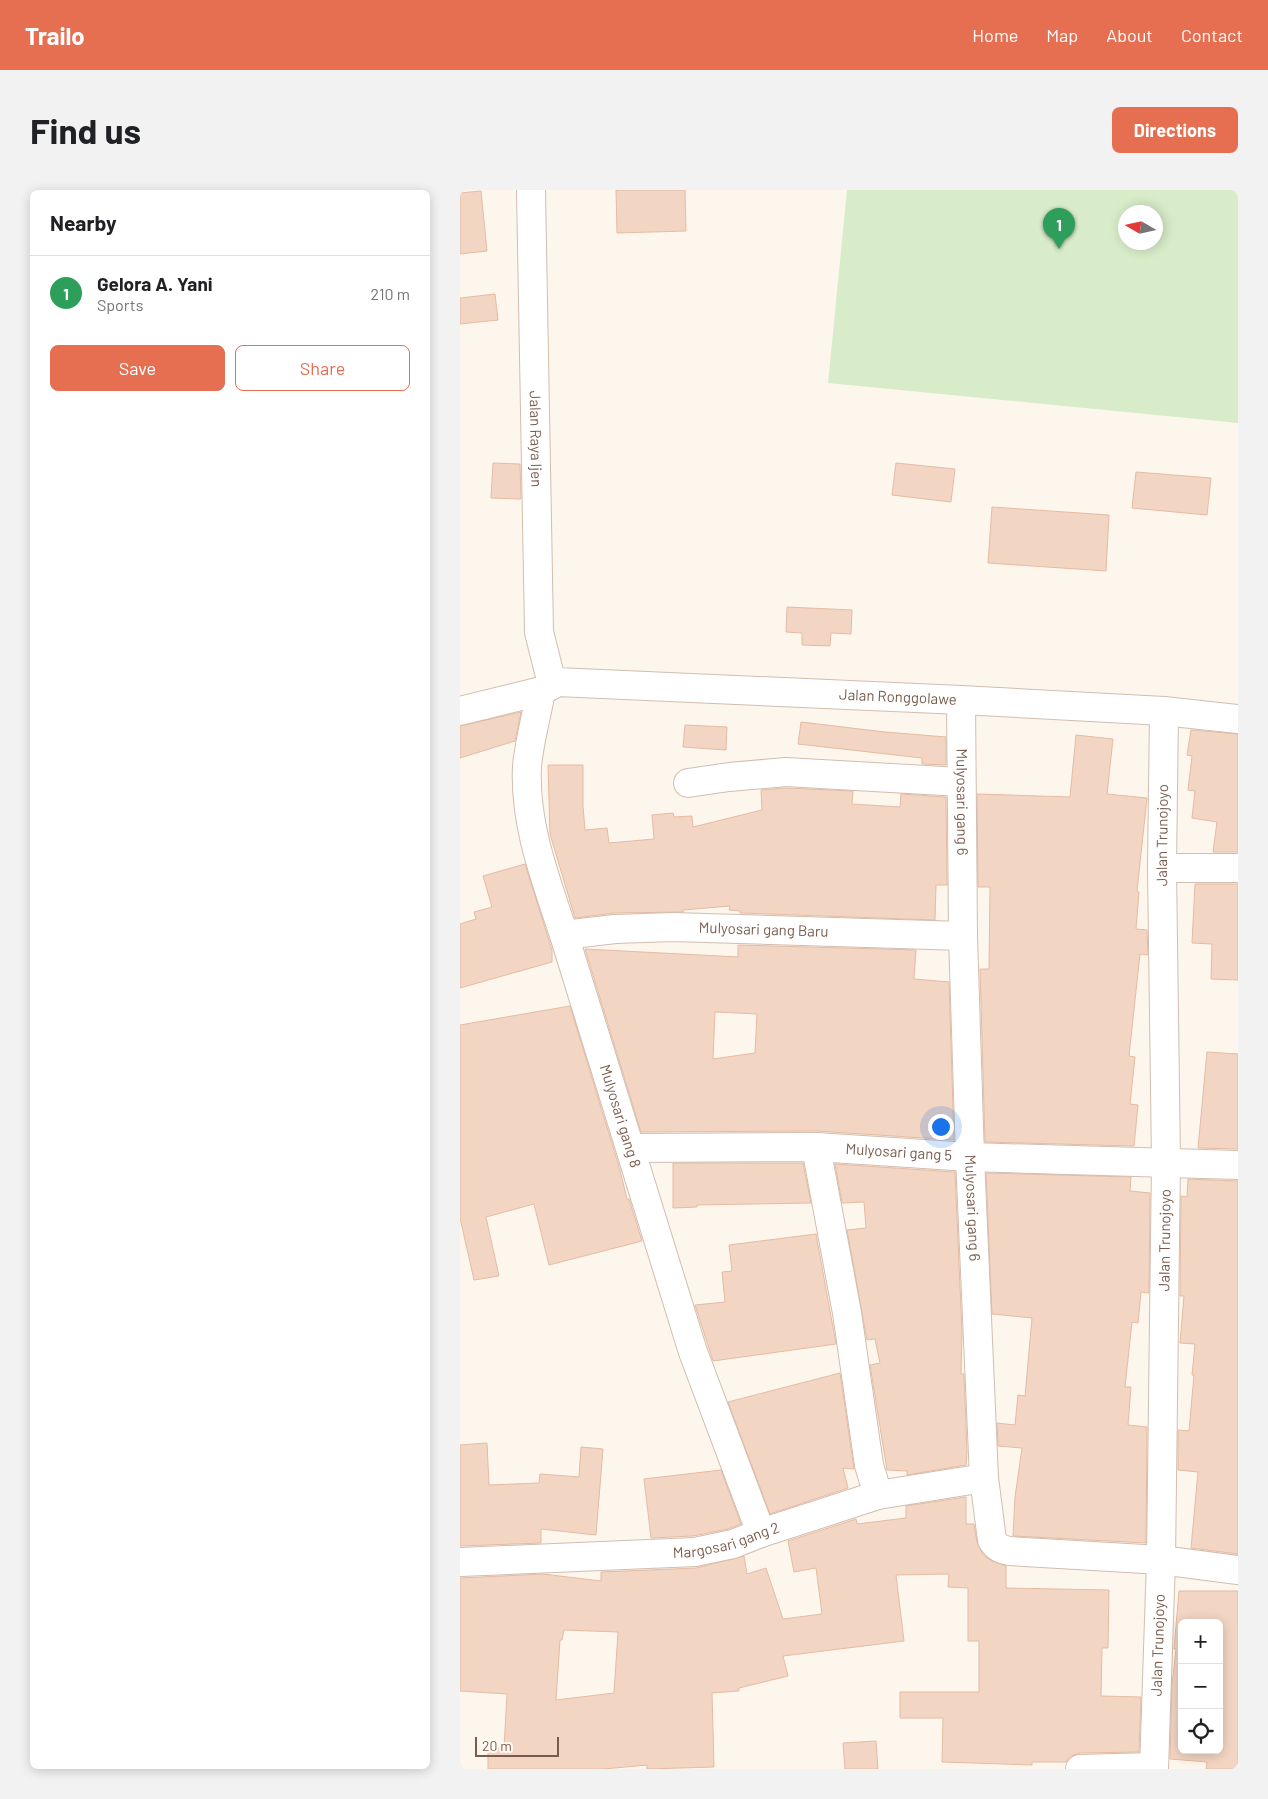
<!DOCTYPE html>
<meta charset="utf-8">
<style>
body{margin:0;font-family:Barlow,sans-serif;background:#f2f2f2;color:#202124}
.controls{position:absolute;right:15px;bottom:15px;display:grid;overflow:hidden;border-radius:8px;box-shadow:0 2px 12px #0003}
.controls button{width:45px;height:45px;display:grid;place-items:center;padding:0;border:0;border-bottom:1px solid #e0e0e0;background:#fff;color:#202124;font:25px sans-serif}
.compass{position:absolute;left:658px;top:15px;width:45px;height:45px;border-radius:50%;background:#fff;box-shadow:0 2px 12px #0003;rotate:279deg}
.scale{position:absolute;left:15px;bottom:12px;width:84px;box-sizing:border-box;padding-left:5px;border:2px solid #7a5c4d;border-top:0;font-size:14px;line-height:18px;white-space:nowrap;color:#7a5c4d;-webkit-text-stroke:4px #fffaf3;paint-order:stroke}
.you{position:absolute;left:480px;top:936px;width:18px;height:18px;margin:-12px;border:4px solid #fff;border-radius:50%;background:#1a73e8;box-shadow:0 0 0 8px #1a73e833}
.badge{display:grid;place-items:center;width:32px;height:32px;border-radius:50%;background:#e76f51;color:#fff;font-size:16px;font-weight:700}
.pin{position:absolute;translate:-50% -41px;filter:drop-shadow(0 1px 2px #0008)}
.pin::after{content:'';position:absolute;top:26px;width:18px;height:15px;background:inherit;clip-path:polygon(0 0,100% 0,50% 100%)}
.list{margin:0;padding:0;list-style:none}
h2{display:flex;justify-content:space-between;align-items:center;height:65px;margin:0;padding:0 20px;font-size:21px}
h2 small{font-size:16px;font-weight:400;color:#757577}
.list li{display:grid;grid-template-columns:32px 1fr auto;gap:15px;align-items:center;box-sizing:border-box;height:75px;padding:0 20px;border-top:1px solid #e0e0e0}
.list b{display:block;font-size:19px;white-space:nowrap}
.list p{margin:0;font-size:16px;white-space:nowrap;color:#757577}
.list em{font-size:16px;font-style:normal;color:#757577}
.actions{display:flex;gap:10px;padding:15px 20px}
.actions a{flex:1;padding:11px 0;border:1px solid #e76f51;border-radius:8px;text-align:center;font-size:18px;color:#e76f51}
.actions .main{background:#e76f51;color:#fff}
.icon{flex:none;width:28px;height:28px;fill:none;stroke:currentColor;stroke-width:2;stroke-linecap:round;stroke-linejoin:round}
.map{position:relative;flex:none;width:778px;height:1579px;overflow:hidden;border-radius:8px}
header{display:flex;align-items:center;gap:30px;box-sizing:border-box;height:70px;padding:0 25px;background:#e76f51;color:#fff}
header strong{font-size:24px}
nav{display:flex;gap:28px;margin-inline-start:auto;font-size:18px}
.intro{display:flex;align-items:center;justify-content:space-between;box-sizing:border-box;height:120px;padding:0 30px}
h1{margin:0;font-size:35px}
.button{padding:12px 22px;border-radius:8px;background:#e76f51;color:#fff;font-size:18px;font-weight:700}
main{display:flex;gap:30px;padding:0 30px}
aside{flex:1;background:#fff;border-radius:8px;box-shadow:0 2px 12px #0003}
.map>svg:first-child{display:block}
.green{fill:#d8ecc9;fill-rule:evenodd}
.building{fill:#f3d5c3;stroke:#e6bba3;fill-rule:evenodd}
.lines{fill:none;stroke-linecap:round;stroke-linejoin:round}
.minor-casing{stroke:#d1beb0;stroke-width:30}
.tertiary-casing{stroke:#d1beb0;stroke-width:30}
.minor{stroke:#fff;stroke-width:28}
.tertiary{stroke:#fff;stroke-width:28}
.labels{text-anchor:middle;stroke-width:4;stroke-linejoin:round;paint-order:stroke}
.street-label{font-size:15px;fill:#7a5c4d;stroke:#fffaf3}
</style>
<header>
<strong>Trailo</strong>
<nav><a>Home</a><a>Map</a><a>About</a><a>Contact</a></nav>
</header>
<div class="intro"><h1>Find us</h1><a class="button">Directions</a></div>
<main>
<aside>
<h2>Nearby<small></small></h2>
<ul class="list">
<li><span class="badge" style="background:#2e9e5b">1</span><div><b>Gelora A. Yani</b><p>Sports</p></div><em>210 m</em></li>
</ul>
<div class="actions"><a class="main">Save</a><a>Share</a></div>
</aside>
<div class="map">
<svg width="778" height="1579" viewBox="0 0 778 1579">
<rect width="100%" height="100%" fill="#fdf6ec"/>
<path class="green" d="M387,0H778V233L368,193ZM666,22H696V52H666Z"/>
<g class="building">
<polygon points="156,0 225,0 226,41 157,43"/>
<polygon points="21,1 27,61 0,64 0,3"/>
<polygon points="35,104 38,130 0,134 0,108"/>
<polygon points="33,273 60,274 61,309 31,308"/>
<polygon points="436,273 495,279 491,312 432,305"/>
<polygon points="676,282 751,288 747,325 672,318"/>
<polygon points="532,317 649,325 646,381 528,373"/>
<polygon points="327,417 392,420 391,444 371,443 370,456 342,455 342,443 326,442"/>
<polygon points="61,522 55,551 0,568 0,536"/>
<polygon points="341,532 425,542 486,547 486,575 462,574 462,568 338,554"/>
<polygon points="225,535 267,537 266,560 223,557"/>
<polygon points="731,540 778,544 778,662 753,662 757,632 732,628 735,601 728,600 732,566 727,565"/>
<polygon points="616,545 653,549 647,604 687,608 677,701 679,702 676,739 687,740 688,765 680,764 669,866 675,867 670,914 678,915 674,956 525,952 520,779 529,779 530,697 518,697 517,604 610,607"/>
<polygon points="88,575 123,575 123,616 125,640 147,638 149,653 194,649 192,625 213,623 214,627 232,626 233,637 302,620 301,600 326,598 393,601 392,614 440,617 441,604 486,607 487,695 476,695 475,730 280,723 280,721 269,720 270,716 223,720 223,722 154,723 115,728 90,644"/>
<polygon points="65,674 92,760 92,772 0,798 0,734 16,729 14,722 32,717 23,686"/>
<polygon points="735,694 778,694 778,790 751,789 752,754 732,753"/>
<path d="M278,755L456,760L454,789L489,792L494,950L356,941L181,942L125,759L278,767ZM255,822L297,824L295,863L253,869Z"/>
<polygon points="110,816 160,980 167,1009 169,1009 182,1051 89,1075 74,1014 26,1027 39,1086 14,1090 0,1028 0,835"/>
<polygon points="747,862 778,864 778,959 738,958"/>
<polygon points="213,973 343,973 351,1013 237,1015 237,1017 213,1018"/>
<polygon points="375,974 495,982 502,1143 501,1184 504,1184 507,1262 506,1275 447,1285 447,1281 427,1280 410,1175 420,1173 415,1149 407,1150 387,1040 406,1038 404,1012 382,1013"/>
<polygon points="526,983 671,987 670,1001 690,1003 689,1103 681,1102 678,1133 672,1132 665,1197 671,1197 668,1235 687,1237 686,1353 553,1346 555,1307 562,1258 538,1256 537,1233 555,1235 558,1205 565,1206 572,1128 532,1124"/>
<polygon points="728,989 778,991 778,1364 731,1358 738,1282 718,1280 718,1240 729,1241 734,1185 732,1185 735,1154 720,1153 724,1106 720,1106 721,1006 727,1007"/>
<polygon points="356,1044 376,1154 253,1171 235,1115 265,1112 262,1082 272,1081 269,1055"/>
<polygon points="380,1183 394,1279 383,1278 388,1298 310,1324 268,1212"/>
<polygon points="27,1253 29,1295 79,1293 80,1284 119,1287 121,1257 143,1259 136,1345 81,1339 81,1353 0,1356 0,1255"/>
<polygon points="261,1280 281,1334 268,1339 233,1346 191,1348 184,1289"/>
<path d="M506,1307V1334H514L517,1352L523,1365L532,1371L546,1376V1398L649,1400L648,1458H642L641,1506L681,1507L679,1562L620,1563L611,1566L606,1572H572V1575L482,1572L483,1528H440V1502H519V1451H508V1398L488,1397L489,1384L436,1385L444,1451L323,1466L328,1486L279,1498V1501L252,1503L254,1577L187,1579V1575L144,1579H28V1558H44L47,1504L0,1501V1388L83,1384L141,1391V1382L236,1378L284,1366L287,1384L306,1378L323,1429L362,1424L356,1378L334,1382L328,1351L396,1329L397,1334L446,1328V1316ZM104,1440L158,1442L154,1503L96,1510L100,1450H102Z"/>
<path d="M719,1401H778V1579H746L747,1572L710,1569L712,1495L716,1459H714ZM722,1433H759V1560H722Z"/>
<polygon points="416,1551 418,1579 385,1579 383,1553"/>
</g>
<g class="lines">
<defs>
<g id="minor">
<path id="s1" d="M81,501C77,524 69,553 67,576C64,635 86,690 104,745L233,1162L301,1343"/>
<path id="s2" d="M501,510L503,746L510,967L524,1288L532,1350C536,1357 541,1359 549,1361L701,1370L778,1380"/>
<polyline points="0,521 81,501 94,494"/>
<polyline points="228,593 269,587 326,582 501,592"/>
<polyline points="702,678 778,678"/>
<path id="s3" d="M104,745L155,739L213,737L503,746"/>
<polyline points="356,957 387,1123 409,1275 418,1305"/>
<path id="s4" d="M171,958L356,957L510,967L778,975"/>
<path id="s5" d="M0,1372L235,1362L273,1354L301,1343L418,1305L524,1288"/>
<polyline points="620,1579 694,1577"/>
<path id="s6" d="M694,1579L701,1370L706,972L702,678L704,521"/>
</g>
<g id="tertiary">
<path id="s7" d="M71,0L79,442L89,482L91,488L97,492L501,510L704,521L778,529"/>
</g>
</defs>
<use href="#minor" class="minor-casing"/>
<use href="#tertiary" class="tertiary-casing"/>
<use href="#minor" class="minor"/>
<use href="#tertiary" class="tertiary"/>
</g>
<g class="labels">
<g class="street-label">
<text dy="5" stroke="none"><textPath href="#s7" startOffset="249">Jalan Raya Ijen</textPath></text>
<text dy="5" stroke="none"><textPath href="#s7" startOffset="838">Jalan Ronggolawe</textPath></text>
<text dy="5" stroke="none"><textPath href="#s2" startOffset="102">Mulyosari gang 6</textPath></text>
<text dy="5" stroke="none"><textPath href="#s6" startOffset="934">Jalan Trunojoyo</textPath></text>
<text dy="5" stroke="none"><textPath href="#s3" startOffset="200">Mulyosari gang Baru</textPath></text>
<text dy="5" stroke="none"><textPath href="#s1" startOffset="440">Mulyosari gang 8</textPath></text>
<text dy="5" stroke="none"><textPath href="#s4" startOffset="268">Mulyosari gang 5</textPath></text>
<text dy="5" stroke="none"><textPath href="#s2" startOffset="508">Mulyosari gang 6</textPath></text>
<text dy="5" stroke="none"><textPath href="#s6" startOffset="529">Jalan Trunojoyo</textPath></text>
<text dy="5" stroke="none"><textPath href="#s5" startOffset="268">Margosari gang 2</textPath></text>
<text dy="5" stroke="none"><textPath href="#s6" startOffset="124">Jalan Trunojoyo</textPath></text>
</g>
</g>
</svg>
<div class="controls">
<button>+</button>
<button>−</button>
<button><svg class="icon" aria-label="locate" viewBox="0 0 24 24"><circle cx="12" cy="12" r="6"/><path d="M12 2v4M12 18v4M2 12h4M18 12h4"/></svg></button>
</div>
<svg class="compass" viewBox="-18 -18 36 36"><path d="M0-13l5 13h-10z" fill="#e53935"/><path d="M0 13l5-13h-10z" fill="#757577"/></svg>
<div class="scale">20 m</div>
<div class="you"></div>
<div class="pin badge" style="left:599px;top:59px;background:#2e9e5b">1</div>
</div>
</main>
